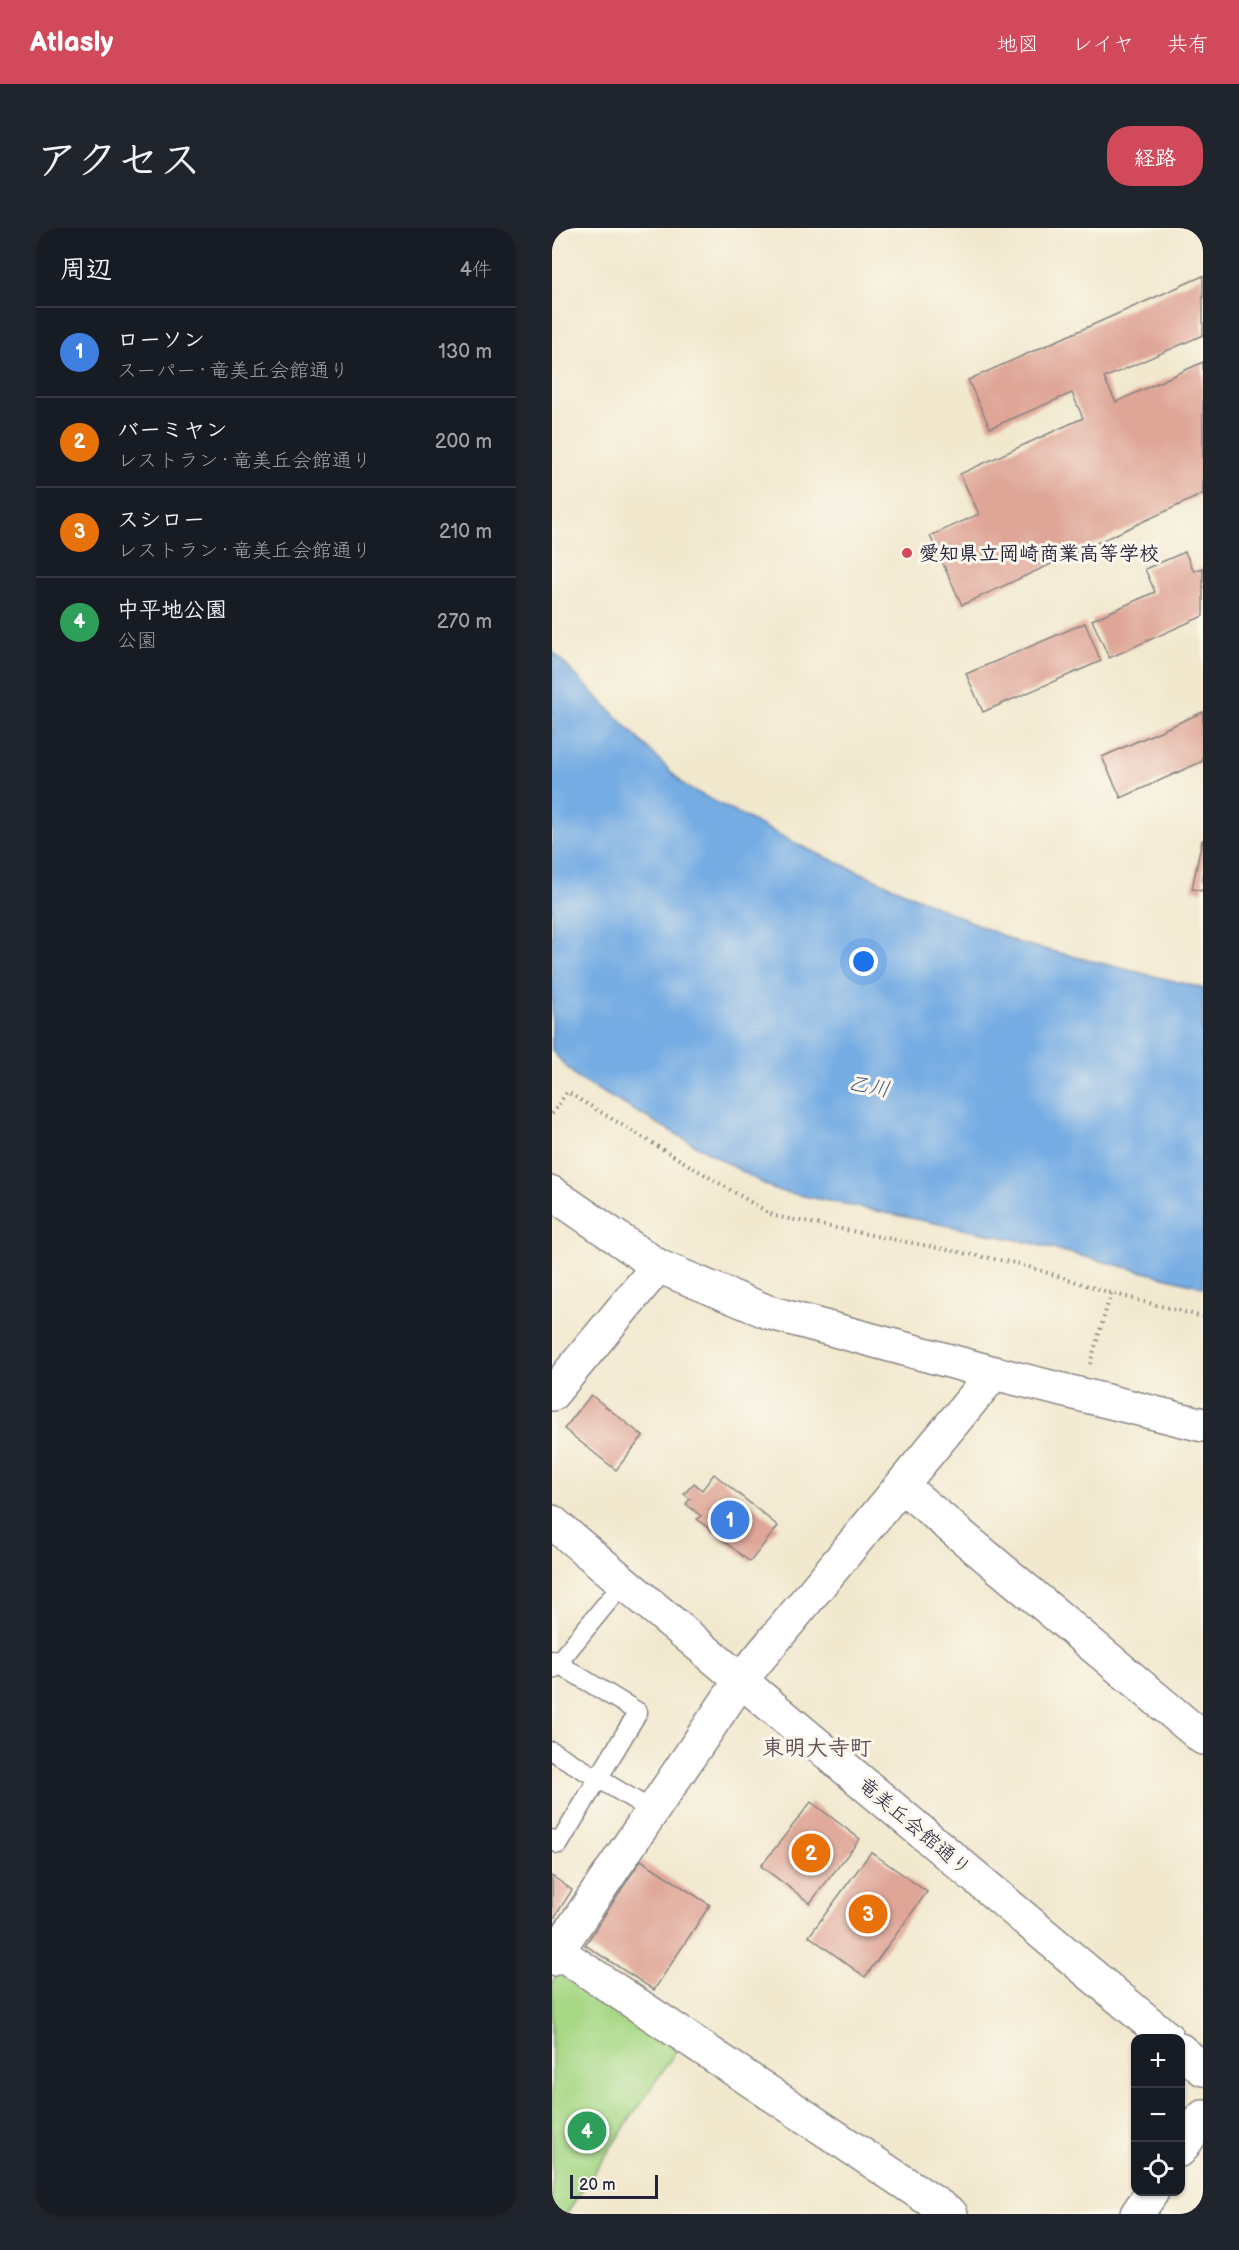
<!DOCTYPE html>
<html lang="ja">
<meta charset="utf-8">
<style>
body{margin:0;font-family:"Balsamiq Sans","Klee One",sans-serif;background:#20242c;color:#f1f3f6}
.controls{position:absolute;right:18px;bottom:18px;display:grid;overflow:hidden;border-radius:12px;box-shadow:0 2px 4px #0004}
.controls button{width:54px;height:54px;display:grid;place-items:center;padding:0;border:0;border-bottom:2px solid #363941;background:#171b24;color:#f1f3f6;font:30px sans-serif}
.scale{position:absolute;left:18px;bottom:15px;width:88px;box-sizing:border-box;padding-left:6px;border:3px solid #22223b;border-top:0;font-size:16px;line-height:21px;white-space:nowrap;color:#22223b;-webkit-text-stroke:4px #fbf7ec;paint-order:stroke}
.you{position:absolute;left:312px;top:734px;width:21px;height:21px;margin:-15px;border:4px solid #fff;border-radius:50%;background:#1a73e8;box-shadow:0 0 0 9px #1a73e833}
.badge{display:grid;place-items:center;width:39px;height:39px;border-radius:50%;background:#d1495b;color:#fff;font-size:20px;font-weight:700}
.pin{position:absolute;translate:-50% -50%;border:3px solid #fff;box-shadow:0 2px 6px #0006}
.list{margin:0;padding:0;list-style:none}
h2{display:flex;justify-content:space-between;align-items:center;height:78px;margin:0;padding:0 24px;font-size:26px}
h2 small{font-size:20px;font-weight:400;color:#9ea1a6}
.list li{display:grid;grid-template-columns:39px 1fr auto;gap:18px;align-items:center;box-sizing:border-box;height:90px;padding:0 24px;border-top:2px solid #363941}
.list b{display:block;font-size:22px;white-space:nowrap}
.list p{margin:0;font-size:20px;white-space:nowrap;color:#9ea1a6}
.list em{font-size:20px;font-style:normal;color:#9ea1a6}
.icon{flex:none;width:33px;height:33px;fill:none;stroke:currentColor;stroke-width:2;stroke-linecap:round;stroke-linejoin:round}
.map{position:relative;flex:none;width:651px;height:1986px;overflow:hidden;border-radius:24px}
header{display:flex;align-items:center;gap:36px;box-sizing:border-box;height:84px;padding:0 30px;background:#d1495b;color:#fff}
header strong{font-size:28px}
nav{display:flex;gap:33px;margin-inline-start:auto;font-size:21px}
.intro{display:flex;align-items:center;justify-content:space-between;box-sizing:border-box;height:144px;padding:0 36px}
h1{margin:0;font-size:42px}
.button{padding:15px 27px;border-radius:24px;background:#d1495b;color:#fff;font-size:21px;font-weight:700}
main{display:flex;gap:36px;padding:0 36px}
aside{flex:1;background:#171b24;border-radius:24px;box-shadow:0 2px 4px #0004}
.map>svg:first-child{display:block}
.green{fill:#a7d886;stroke:#647d60;stroke-width:1.5}
.water{fill:#74ace3;stroke:#4b678f;stroke-width:1.5}
.building{fill:#dfa697}
.lines{fill:none;stroke-linecap:round;stroke-linejoin:round}
.service-casing{stroke:#8a8584;stroke-width:21}
.minor-casing{stroke:#8a8584;stroke-width:36}
.tertiary-casing{stroke:#8a8584;stroke-width:36}
.path{stroke:#8a8584;stroke-width:4;stroke-dasharray:1.5 4.5;stroke-linecap:butt}
.service{stroke:#fff;stroke-width:18}
.minor{stroke:#fff;stroke-width:33}
.tertiary{stroke:#fff;stroke-width:33}
.poi-dot{fill:#d1495b;stroke:#fbf7ec;stroke-width:2}
.labels{text-anchor:middle;stroke-width:6;stroke-linejoin:round;paint-order:stroke}
.poi-label{font-size:20px;font-weight:bold;fill:#22223b;stroke:#fbf7ec;text-anchor:start}
.street-label{font-size:20px;fill:#22223b;stroke:#fbf7ec}
.water-label{font-size:21px;font-style:italic;fill:#43597e;stroke:#fbf7ec}
.quarter-label{font-size:22px;font-weight:bold;fill:#64505b;stroke:#fbf7ec}
</style>
<header>
<strong>Atlasly</strong>
<nav><a>地図</a><a>レイヤ</a><a>共有</a></nav>
</header>
<div class="intro"><h1>アクセス</h1><a class="button">経路</a></div>
<main>
<aside>
<h2>周辺<small>4件</small></h2>
<ul class="list">
<li><span class="badge" style="background:#3f7fe0">1</span><div><b>ローソン</b><p>スーパー · 竜美丘会館通り</p></div><em>130 m</em></li>
<li><span class="badge" style="background:#e8710a">2</span><div><b>バーミヤン</b><p>レストラン · 竜美丘会館通り</p></div><em>200 m</em></li>
<li><span class="badge" style="background:#e8710a">3</span><div><b>スシロー</b><p>レストラン · 竜美丘会館通り</p></div><em>210 m</em></li>
<li><span class="badge" style="background:#2e9e5b">4</span><div><b>中平地公園</b><p>公園</p></div><em>270 m</em></li>
</ul>
</aside>
<div class="map">
<svg width="651" height="1986" viewBox="0 0 651 1986">
<rect width="100%" height="100%" fill="#fbf7ec"/>
<filter id="ink" filterUnits="userSpaceOnUse"><feTurbulence type="fractalNoise" baseFrequency=".0167" numOctaves="2"/><feDisplacementMap in="SourceGraphic" scale="12" xChannelSelector="R" yChannelSelector="G"/><feConvolveMatrix kernelMatrix="1 2 1 2 8 2 1 2 1" color-interpolation-filters="sRGB"/></filter>
<filter id="wash" filterUnits="userSpaceOnUse"><feTurbulence type="fractalNoise" baseFrequency=".008" numOctaves="4" result="noise"/><feDisplacementMap in="SourceGraphic" scale="24" xChannelSelector="R" yChannelSelector="G"/><feGaussianBlur stdDeviation="1.35" result="paint"/><feColorMatrix in="noise" values="0 0 0 0 0 0 0 0 0 0 0 0 0 0 0 0 0 1.4 0 .05"/><feComposite in="paint" operator="in"/></filter>
<g filter="url(#wash)">
<rect width="100%" height="100%" fill="#f1e8ce"/>
<polygon class="green" points="13,1744 126,1820 14,1986 0,1986 0,1753 5,1746"/>
<polygon class="water" points="0,423 133,558 251,619 467,715 651,760 651,1059 475,1014 223,962 25,850 0,823"/>
<g id="blocks">
<g class="building">
<polygon points="651,48 651,107 552,150 564,174 651,134 651,266 410,377 378,308 427,286 408,246 531,190 520,165 438,200 416,152"/>
<polygon points="633,324 642,343 651,340 651,388 557,430 540,392 603,364 593,341"/>
<polygon points="533,395 549,433 431,484 414,446"/>
<polygon points="651,484 651,533 569,570 550,529"/>
<polygon points="650,612 651,612 651,663 640,661"/>
<polygon points="39,1167 91,1208 64,1242 12,1201"/>
<polygon points="162,1246 226,1298 198,1334 145,1291 149,1288 134,1276 138,1271 132,1266 142,1255 150,1262"/>
<polygon points="259,1574 308,1611 258,1675 209,1638"/>
<polygon points="319,1624 375,1664 313,1749 257,1708"/>
<polygon points="89,1632 158,1677 102,1762 33,1717"/>
<polygon points="0,1648 20,1662 0,1693"/>
</g>
</g>
</g>
<g filter="url(#ink)">
<use href="#blocks" fill-opacity="0" stroke="#8a8584" stroke-width="1.5"/>
<g class="lines">
<defs>
<g id="service">
<polyline points="0,1432 86,1484 7,1616 0,1611"/>
<polyline points="0,1442 72,1354"/>
<polyline points="0,1523 101,1583"/>
</g>
<g id="minor">
<polyline points="0,965 106,1038"/>
<polyline points="0,1166 106,1038 216,1084 442,1145 651,1197"/>
<polyline points="350,1258 651,1510"/>
<polyline points="5,1723 399,1986"/>
<polyline points="0,1731 189,1452 442,1145"/>
<polyline points="628,1922 651,1889"/>
<polyline points="585,1986 600,1964"/>
</g>
<g id="tertiary">
<polyline points="0,1294 615,1810"/>
<polyline points="628,1822 651,1841"/>
</g>
</defs>
<use href="#service" class="service-casing"/>
<use href="#minor" class="minor-casing"/>
<use href="#tertiary" class="tertiary-casing"/>
<g class="path">
<polyline points="0,886 15,864 222,988 468,1036 559,1065 651,1089"/>
<polyline points="538,1136 559,1065"/>
</g>
<use href="#service" class="service"/>
<use href="#minor" class="minor"/>
<use href="#tertiary" class="tertiary"/>
</g>
</g>
<circle class="poi-dot" cx="355" cy="325" r="6"/>
<g class="labels">
<g class="poi-label">
<text x="367" y="332">愛知県立岡崎商業高等学校</text>
</g>
<g class="street-label">
<text transform="translate(363 1598) rotate(40)" y="7">竜美丘会館通り</text>
</g>
<g class="water-label">
<text transform="translate(317 858) rotate(11)" y="7">乙川</text>
</g>
<g class="quarter-label">
<text x="265" y="1527">東明大寺町</text>
</g>
</g>
</svg>
<div class="controls">
<button>+</button>
<button>−</button>
<button><svg class="icon" aria-label="locate" viewBox="0 0 24 24"><circle cx="12" cy="12" r="6"/><path d="M12 2v4M12 18v4M2 12h4M18 12h4"/></svg></button>
</div>
<div class="scale">20 m</div>
<div class="you"></div>
<div class="pin badge" style="left:178px;top:1292px;background:#3f7fe0">1</div>
<div class="pin badge" style="left:259px;top:1625px;background:#e8710a">2</div>
<div class="pin badge" style="left:316px;top:1686px;background:#e8710a">3</div>
<div class="pin badge" style="left:35px;top:1903px;background:#2e9e5b">4</div>
</div>
</main>
